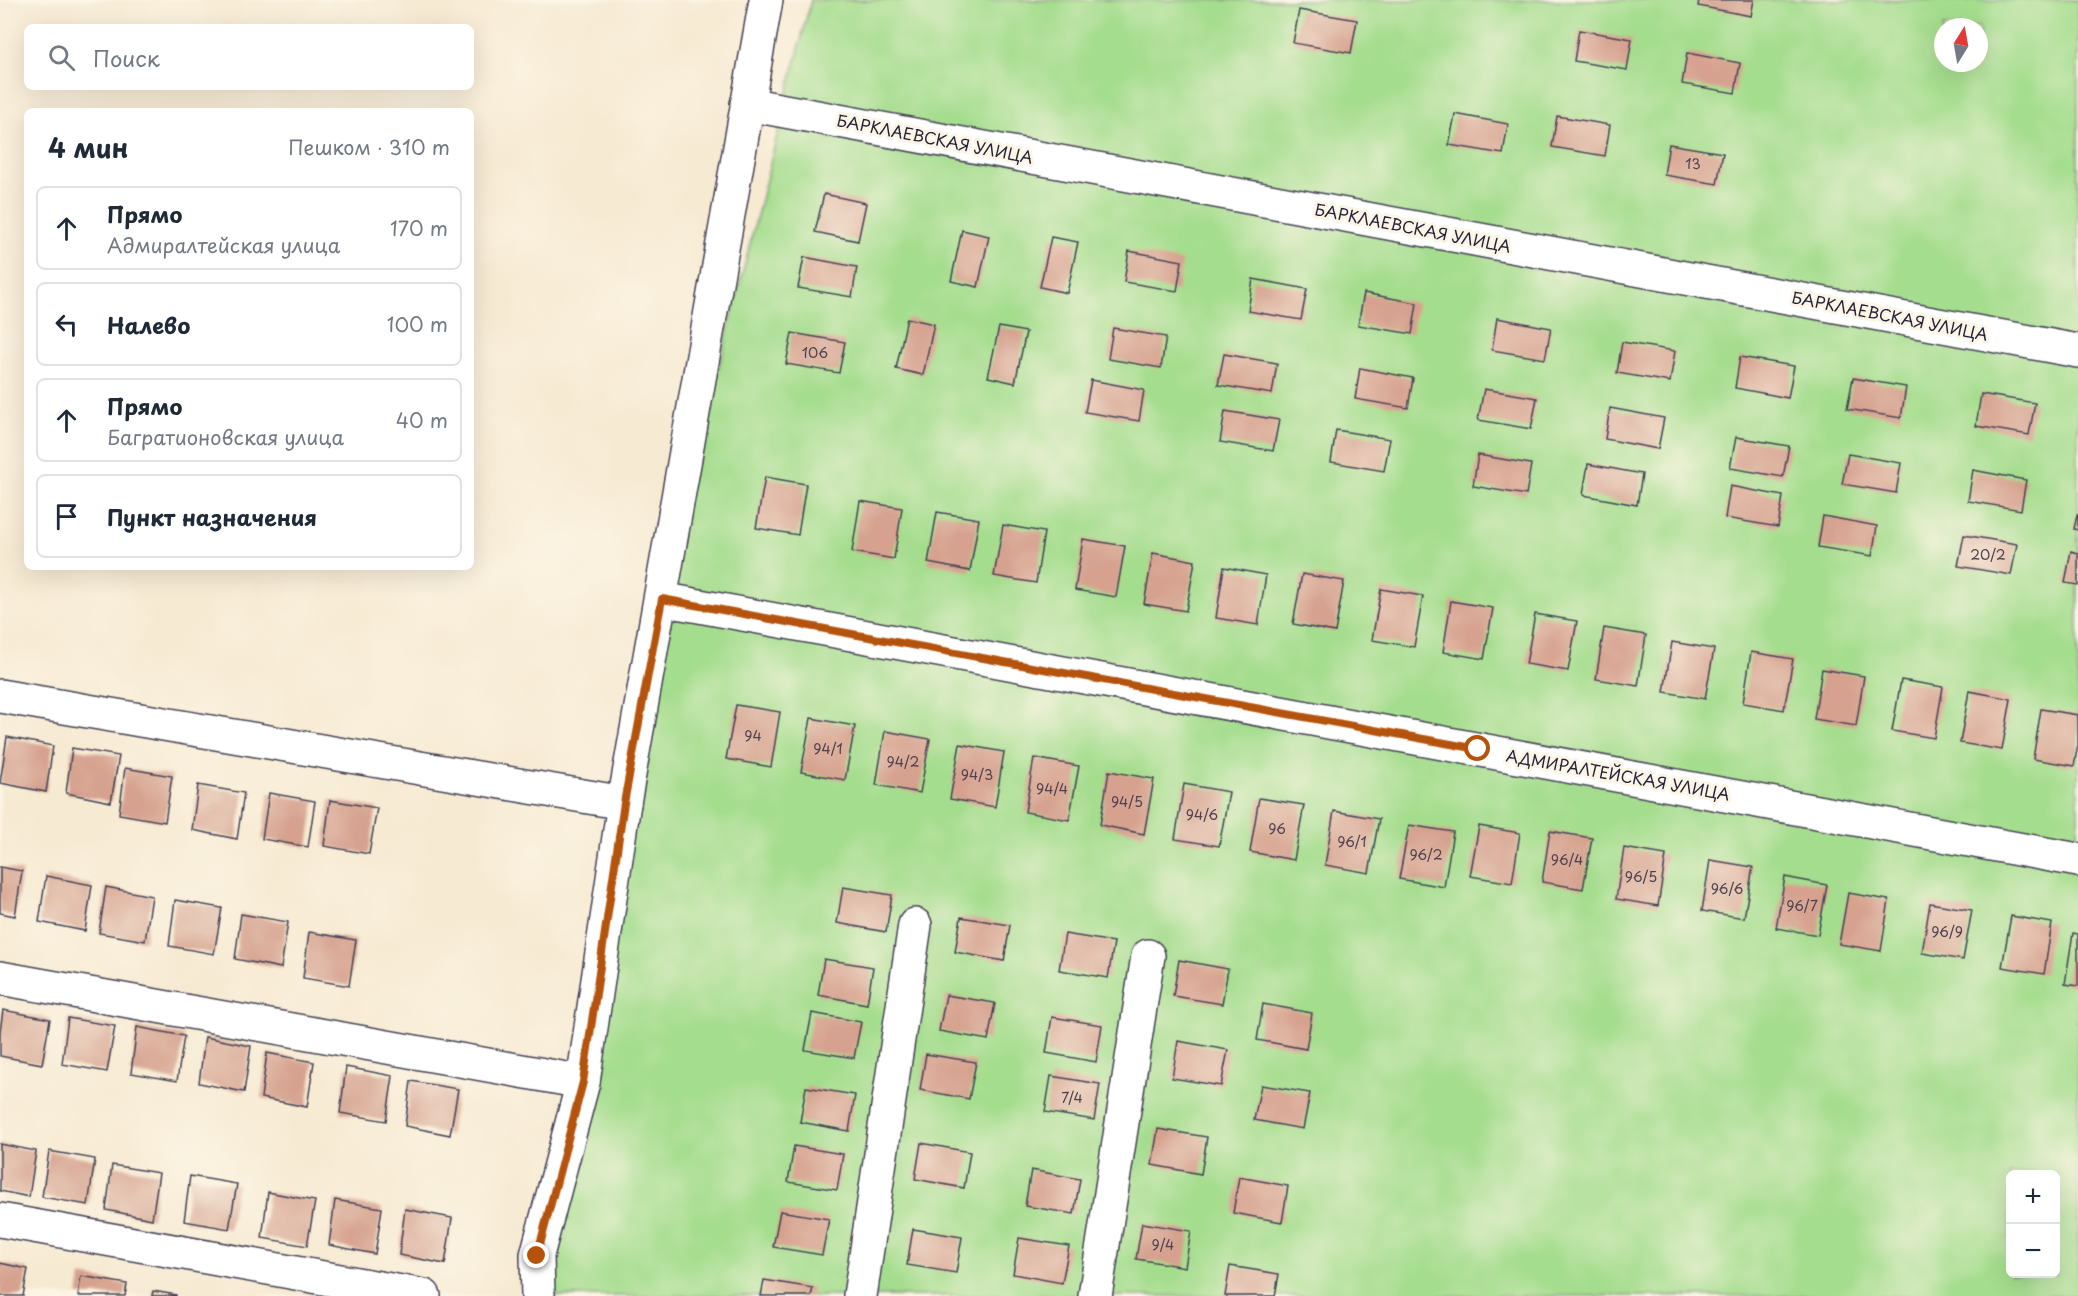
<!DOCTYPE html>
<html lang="ru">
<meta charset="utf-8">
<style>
body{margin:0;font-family:"Playpen Sans",sans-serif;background:#f6f6f7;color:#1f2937}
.controls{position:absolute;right:18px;bottom:18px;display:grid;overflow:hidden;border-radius:9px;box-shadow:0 6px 24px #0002}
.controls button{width:54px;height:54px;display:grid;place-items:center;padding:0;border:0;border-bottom:2px solid #e0e1e3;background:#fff;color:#1f2937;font:30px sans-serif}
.compass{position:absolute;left:1934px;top:18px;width:54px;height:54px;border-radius:50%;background:#fff;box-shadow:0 6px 24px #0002;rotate:11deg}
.stop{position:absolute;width:18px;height:18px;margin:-14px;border:4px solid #b45309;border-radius:50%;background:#fff}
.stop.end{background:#b45309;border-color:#fff;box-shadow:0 2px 6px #0008}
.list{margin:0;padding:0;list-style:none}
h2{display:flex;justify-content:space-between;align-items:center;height:78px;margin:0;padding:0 24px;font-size:26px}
h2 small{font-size:20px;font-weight:400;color:#747a83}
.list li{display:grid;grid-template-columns:39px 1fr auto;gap:18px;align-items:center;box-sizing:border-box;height:84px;margin:0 12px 12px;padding:0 12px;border:2px solid #e0e1e3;border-radius:9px}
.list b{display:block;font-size:22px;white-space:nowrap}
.list p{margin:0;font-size:20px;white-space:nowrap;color:#747a83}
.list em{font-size:20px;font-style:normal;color:#747a83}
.icon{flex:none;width:33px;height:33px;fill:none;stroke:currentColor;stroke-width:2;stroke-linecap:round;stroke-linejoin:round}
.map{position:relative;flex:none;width:2078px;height:1296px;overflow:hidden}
.search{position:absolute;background:#fff;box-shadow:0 6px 24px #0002;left:24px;top:24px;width:450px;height:66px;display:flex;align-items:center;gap:15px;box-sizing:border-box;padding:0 21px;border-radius:9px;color:#747a83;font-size:22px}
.panel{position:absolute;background:#fff;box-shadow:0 6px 24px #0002;left:24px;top:108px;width:450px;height:462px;border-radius:9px}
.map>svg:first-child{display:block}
.green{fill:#a5dd8e;stroke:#648064;stroke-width:1.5;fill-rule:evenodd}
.building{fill:#d6a28f}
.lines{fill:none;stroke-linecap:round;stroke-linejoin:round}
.minor-casing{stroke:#424052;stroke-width:36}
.minor{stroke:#fff;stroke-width:33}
.route{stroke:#b45309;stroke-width:8}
.labels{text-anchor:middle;stroke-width:6;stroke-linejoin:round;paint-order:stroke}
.number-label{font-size:14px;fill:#4f4250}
.street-label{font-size:16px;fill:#22223b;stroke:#fcf5e5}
</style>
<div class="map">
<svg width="2078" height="1296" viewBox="0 0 2078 1296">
<rect width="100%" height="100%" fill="#fcf5e5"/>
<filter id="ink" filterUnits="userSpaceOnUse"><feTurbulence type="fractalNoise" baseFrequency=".0167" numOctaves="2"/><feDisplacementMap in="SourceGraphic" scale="12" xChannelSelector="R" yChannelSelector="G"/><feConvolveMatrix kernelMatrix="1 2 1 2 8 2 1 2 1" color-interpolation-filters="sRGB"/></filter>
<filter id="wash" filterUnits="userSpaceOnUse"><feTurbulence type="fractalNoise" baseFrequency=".008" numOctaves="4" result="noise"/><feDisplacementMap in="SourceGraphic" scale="24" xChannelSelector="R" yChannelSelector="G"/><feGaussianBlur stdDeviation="1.35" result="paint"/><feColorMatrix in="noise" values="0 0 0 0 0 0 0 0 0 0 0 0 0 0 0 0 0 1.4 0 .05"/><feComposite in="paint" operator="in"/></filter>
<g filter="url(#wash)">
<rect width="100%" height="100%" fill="#f7ead3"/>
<path class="green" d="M811,0H2078V1296H546L661,599ZM1943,27H1979V63H1943ZM2010,1174H2056V1274H2010Z"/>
<g id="blocks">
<g class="building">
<polygon points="1699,0 1754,0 1751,16 1698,6"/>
<polygon points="1299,10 1357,20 1351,53 1293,43"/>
<polygon points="1579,30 1632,39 1627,70 1574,61"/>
<polygon points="1687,53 1740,63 1735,93 1682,84"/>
<polygon points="1455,114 1508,124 1503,154 1449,145"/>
<polygon points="1557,116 1610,125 1605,156 1552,147"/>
<polygon points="1669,144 1723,153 1717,184 1664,175"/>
<polygon points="824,194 866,203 858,241 815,232"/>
<polygon points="962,230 989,236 978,287 951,281"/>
<polygon points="1051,237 1078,242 1067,293 1040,287"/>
<polygon points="1129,251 1182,261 1177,291 1124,282"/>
<polygon points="804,257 857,267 852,297 798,288"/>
<polygon points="1253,279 1307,289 1301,320 1248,311"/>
<polygon points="1364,293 1417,303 1412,334 1358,325"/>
<polygon points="907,318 934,324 923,375 896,369"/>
<polygon points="1497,318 1551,328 1545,359 1492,350"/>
<polygon points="999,327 1026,332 1015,383 988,377"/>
<polygon points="1113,328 1166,337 1161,368 1108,359"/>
<polygon points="792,333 845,342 839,373 786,364"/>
<polygon points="1622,342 1675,351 1670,382 1617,373"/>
<polygon points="1224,354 1277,363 1272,394 1218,385"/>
<polygon points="1740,357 1794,366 1788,398 1735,388"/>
<polygon points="1360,368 1413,378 1408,408 1355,399"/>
<polygon points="1853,378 1906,387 1901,418 1847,409"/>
<polygon points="1091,380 1144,390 1139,421 1085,412"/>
<polygon points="1484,389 1537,398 1531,429 1478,420"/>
<polygon points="1981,394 2035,403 2029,435 1976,426"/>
<polygon points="1610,408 1664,418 1658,449 1605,439"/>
<polygon points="1225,411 1279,420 1273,451 1220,442"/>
<polygon points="1336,430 1390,439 1384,471 1331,462"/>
<polygon points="1736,437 1789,446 1783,477 1730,468"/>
<polygon points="1848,454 1901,463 1896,493 1842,484"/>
<polygon points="1478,455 1531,464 1526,495 1473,486"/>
<polygon points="1588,464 1642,474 1637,505 1583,495"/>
<polygon points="1973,470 2026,480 2021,510 1968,501"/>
<polygon points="765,477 806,484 798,535 756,528"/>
<polygon points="1730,486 1783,496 1778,527 1725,518"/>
<polygon points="860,501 902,508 894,559 852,552"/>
<polygon points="937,512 979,519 970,571 928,563"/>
<polygon points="2077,515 2078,515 2078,530 2074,529"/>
<polygon points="1823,516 1877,526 1872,556 1818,547"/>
<polygon points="1003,525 1044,532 1036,583 994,576"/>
<polygon points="1964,535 2017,544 2011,575 1958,566"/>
<polygon points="1083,539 1125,546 1116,597 1075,590"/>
<polygon points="2071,551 2078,553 2078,585 2065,583"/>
<polygon points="1153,553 1195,561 1186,611 1144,604"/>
<polygon points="1224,567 1266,575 1258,625 1216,618"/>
<polygon points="1302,574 1344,581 1335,632 1293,624"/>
<polygon points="1381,589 1423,596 1414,647 1372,640"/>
<polygon points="1451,601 1493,608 1484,659 1443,652"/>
<polygon points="1535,614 1577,621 1568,671 1526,664"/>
<polygon points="1604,628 1646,635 1638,686 1596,679"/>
<polygon points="1672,642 1714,649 1705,699 1664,692"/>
<polygon points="1751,652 1793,659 1784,710 1743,703"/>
<polygon points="1822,669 1864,676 1856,726 1814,719"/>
<polygon points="1901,680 1943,687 1934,738 1892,731"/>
<polygon points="1969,691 2011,699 2002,750 1960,743"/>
<polygon points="736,705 780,712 771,767 726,759"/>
<polygon points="2041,709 2078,715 2078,745 2074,766 2033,759"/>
<polygon points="811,718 855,726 845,780 801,772"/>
<polygon points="885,731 930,739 920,793 876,785"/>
<polygon points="7,737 53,746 46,792 0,783"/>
<polygon points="960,744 1004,752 995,807 950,799"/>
<polygon points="72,748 119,756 111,802 66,793"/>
<polygon points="1034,758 1079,766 1069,820 1025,812"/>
<polygon points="125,768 172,776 165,822 119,814"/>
<polygon points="1109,771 1154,779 1144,834 1100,825"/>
<polygon points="1184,784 1229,792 1219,846 1175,839"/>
<polygon points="198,785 244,793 237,839 192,830"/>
<polygon points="269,793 315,801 308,847 262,839"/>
<polygon points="1259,798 1304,805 1294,860 1250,852"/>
<polygon points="330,800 377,808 369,854 324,846"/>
<polygon points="1334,811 1379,819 1369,873 1325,865"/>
<polygon points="1409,825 1453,832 1444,887 1399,879"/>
<polygon points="1479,826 1520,833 1512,883 1470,876"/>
<polygon points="1550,831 1592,838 1583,889 1542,882"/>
<polygon points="1624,848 1666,855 1658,906 1616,899"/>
<polygon points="1710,860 1753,867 1744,918 1702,911"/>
<polygon points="0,867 22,871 15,916 0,913"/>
<polygon points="46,876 92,885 85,931 39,922"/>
<polygon points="1785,877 1827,885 1818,935 1776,928"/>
<polygon points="106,887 152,896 145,941 99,933"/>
<polygon points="843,887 892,895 886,932 837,923"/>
<polygon points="1848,893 1889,900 1881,951 1839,944"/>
<polygon points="175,900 222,908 214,954 169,946"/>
<polygon points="1930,903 1972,910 1963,960 1922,953"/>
<polygon points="241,914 288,922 281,968 235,959"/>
<polygon points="2011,916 2052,923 2044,974 2002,967"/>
<polygon points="961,917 1010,925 1004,961 955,952"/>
<polygon points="309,932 356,940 349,986 303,978"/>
<polygon points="2073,933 2078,934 2078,986 2065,984"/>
<polygon points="1065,934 1114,942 1108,978 1059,970"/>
<polygon points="824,959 873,967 867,1004 818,995"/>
<polygon points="1179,960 1228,969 1222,1004 1173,996"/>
<polygon points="946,995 995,1003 988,1040 939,1031"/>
<polygon points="1263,1004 1312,1013 1306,1049 1257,1040"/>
<polygon points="3,1010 50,1019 42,1064 0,1056 0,1032"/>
<polygon points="812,1013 861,1022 854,1058 805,1050"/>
<polygon points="1052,1017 1102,1025 1096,1062 1046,1053"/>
<polygon points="68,1018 115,1026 107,1072 62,1064"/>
<polygon points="137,1027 184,1036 177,1081 131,1073"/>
<polygon points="205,1037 251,1046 244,1092 199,1083"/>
<polygon points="1178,1041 1228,1050 1221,1086 1172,1078"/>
<polygon points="267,1053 314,1062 307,1107 261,1098"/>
<polygon points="926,1054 976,1062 969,1099 920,1090"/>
<polygon points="346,1067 393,1076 386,1121 340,1113"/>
<polygon points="1051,1076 1100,1084 1094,1120 1045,1112"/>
<polygon points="411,1081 458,1089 450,1135 405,1126"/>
<polygon points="1261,1085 1310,1093 1303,1129 1254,1120"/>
<polygon points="806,1087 855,1095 849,1131 800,1122"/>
<polygon points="1158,1129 1207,1137 1201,1174 1152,1165"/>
<polygon points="921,1143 970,1152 964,1188 915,1179"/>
<polygon points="0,1144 36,1151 29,1197 0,1191"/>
<polygon points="794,1146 843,1154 837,1190 788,1182"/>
<polygon points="49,1151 95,1159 88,1205 42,1197"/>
<polygon points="112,1165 159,1173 152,1219 106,1210"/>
<polygon points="1031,1170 1080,1179 1074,1214 1025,1206"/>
<polygon points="190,1176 237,1184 229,1229 184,1221"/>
<polygon points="1239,1177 1288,1186 1282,1222 1233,1213"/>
<polygon points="268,1192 315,1201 307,1246 262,1238"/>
<polygon points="335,1200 382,1208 375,1254 329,1245"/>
<polygon points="405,1209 452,1218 445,1264 399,1255"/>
<polygon points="780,1211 829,1219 822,1255 773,1247"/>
<polygon points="1142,1223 1191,1231 1185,1267 1136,1259"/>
<polygon points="913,1229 962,1237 956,1273 907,1265"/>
<polygon points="1019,1238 1069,1246 1062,1283 1013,1274"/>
<polygon points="0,1263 28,1269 23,1296 0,1296"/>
<polygon points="1230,1266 1279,1274 1275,1296 1225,1296"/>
<polygon points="81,1276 127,1284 125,1296 78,1296"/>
<polygon points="764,1280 813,1288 811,1296 761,1296"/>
<polygon points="153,1291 176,1295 176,1296 152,1296"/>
</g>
</g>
</g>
<g filter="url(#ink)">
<use href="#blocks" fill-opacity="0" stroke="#424052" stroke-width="1.5"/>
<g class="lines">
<defs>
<g id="minor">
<polyline points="747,104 2078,351"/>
<polyline points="661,599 2078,860"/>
<polyline points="0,696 624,803"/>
<polyline points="0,978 583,1082"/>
<polyline points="0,1220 424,1296"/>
<polyline points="538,1296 537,1255 583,1082 624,803 766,0"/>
<polyline points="860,1296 915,925"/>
<polyline points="1095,1296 1148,956"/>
</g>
</defs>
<use href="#minor" class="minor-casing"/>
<use href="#minor" class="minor"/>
</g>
</g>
<g class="lines" filter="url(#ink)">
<polyline class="route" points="537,1256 583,1082 624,803 662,599 1478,749"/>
</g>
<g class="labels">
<g class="number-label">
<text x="1693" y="169">13</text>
<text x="815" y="358">106</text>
<text x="1988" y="560">20/2</text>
<text x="753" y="741">94</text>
<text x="828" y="754">94/1</text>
<text x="903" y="767">94/2</text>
<text x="977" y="780">94/3</text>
<text x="1052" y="794">94/4</text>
<text x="1127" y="807">94/5</text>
<text x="1202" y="820">94/6</text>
<text x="1277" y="834">96</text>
<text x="1352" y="847">96/1</text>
<text x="1426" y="860">96/2</text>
<text x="1567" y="865">96/4</text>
<text x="1641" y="882">96/5</text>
<text x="1727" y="894">96/6</text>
<text x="1802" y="911">96/7</text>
<text x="1947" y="937">96/9</text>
<text x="1072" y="1103">7/4</text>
<text x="1163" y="1250">9/4</text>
</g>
<g class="street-label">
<text transform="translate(935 139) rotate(11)" y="6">БАРКЛАЕВСКАЯ УЛИЦА</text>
<text transform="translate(1413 228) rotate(11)" y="6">БАРКЛАЕВСКАЯ УЛИЦА</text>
<text transform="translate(1890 316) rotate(11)" y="6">БАРКЛАЕВСКАЯ УЛИЦА</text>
<text transform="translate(1618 775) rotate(10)" y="6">АДМИРАЛТЕЙСКАЯ УЛИЦА</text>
</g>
</g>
</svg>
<div class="controls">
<button>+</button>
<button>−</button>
</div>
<svg class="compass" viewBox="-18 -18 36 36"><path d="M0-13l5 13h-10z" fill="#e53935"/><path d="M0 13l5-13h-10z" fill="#747a83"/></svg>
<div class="stop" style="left:1478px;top:749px"></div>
<div class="stop end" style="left:537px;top:1256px"></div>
<div class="search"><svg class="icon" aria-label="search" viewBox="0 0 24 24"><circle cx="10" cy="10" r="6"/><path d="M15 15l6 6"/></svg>Поиск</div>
<section class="panel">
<h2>4 мин<small>Пешком · 310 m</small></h2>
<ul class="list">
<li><svg class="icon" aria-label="ahead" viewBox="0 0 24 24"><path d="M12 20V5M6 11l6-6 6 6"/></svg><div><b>Прямо</b><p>Адмиралтейская улица</p></div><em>170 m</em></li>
<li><svg class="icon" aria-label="left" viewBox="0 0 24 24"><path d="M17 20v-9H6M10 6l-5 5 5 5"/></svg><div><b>Налево</b></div><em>100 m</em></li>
<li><svg class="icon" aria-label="ahead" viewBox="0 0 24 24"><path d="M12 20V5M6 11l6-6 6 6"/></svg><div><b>Прямо</b><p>Багратионовская улица</p></div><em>40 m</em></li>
<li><svg class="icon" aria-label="arrive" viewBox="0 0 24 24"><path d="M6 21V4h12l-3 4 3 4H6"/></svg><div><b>Пункт назначения</b></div></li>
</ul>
</section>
</div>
